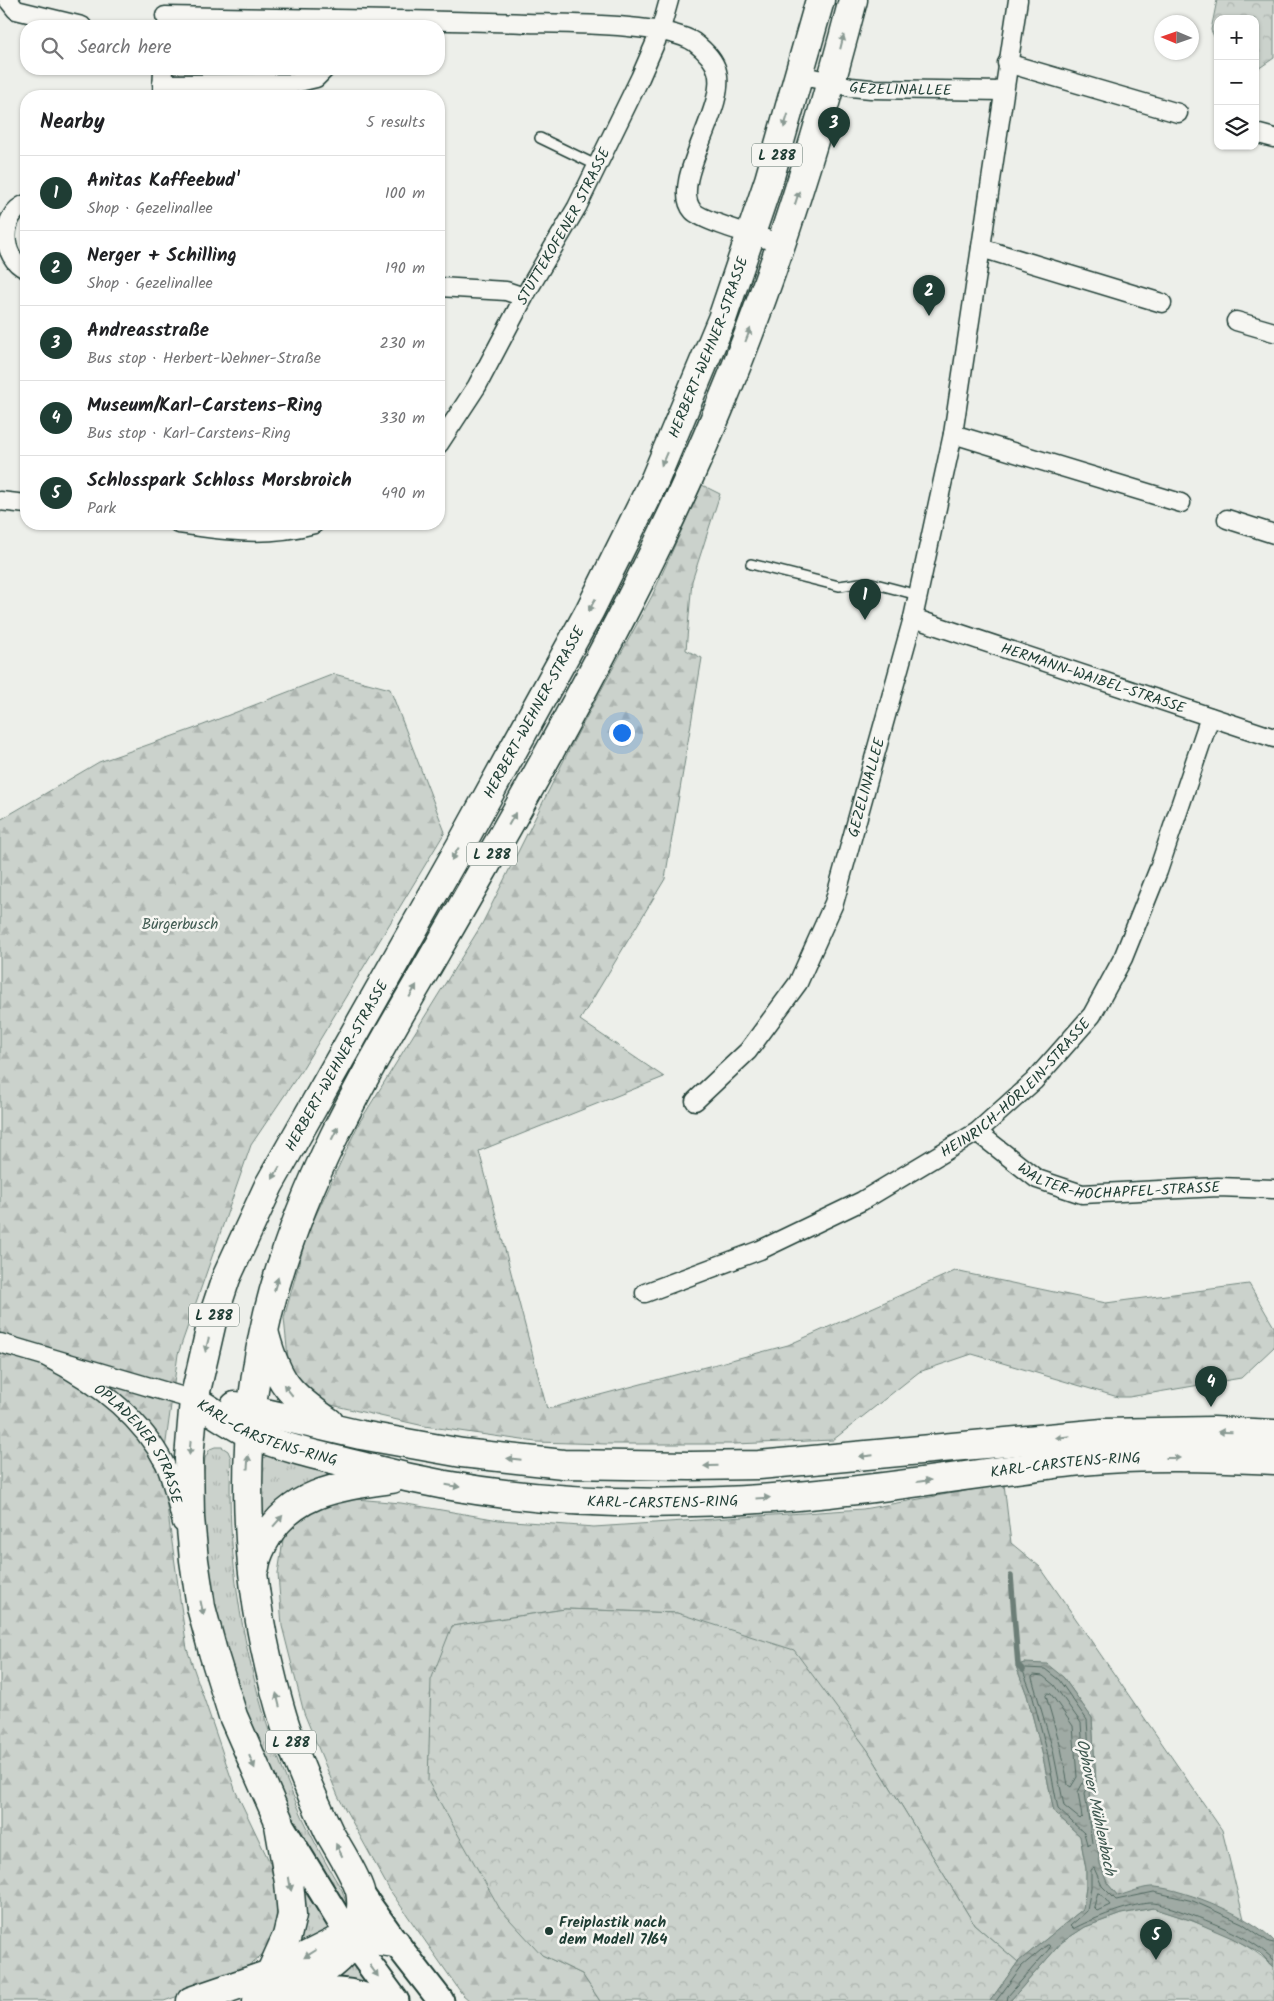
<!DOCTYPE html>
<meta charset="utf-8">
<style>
body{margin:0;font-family:Kalam,sans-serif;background:#f6f6f6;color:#202124}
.controls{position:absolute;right:15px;top:15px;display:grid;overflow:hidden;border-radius:10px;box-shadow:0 1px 4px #0004}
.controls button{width:45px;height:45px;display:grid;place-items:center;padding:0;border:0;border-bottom:1px solid #e0e0e0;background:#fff;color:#202124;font:25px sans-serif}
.compass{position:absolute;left:1154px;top:15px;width:45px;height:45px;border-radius:50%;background:#fff;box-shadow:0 1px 4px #0004;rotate:272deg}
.you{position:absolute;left:621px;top:732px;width:18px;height:18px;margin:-12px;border:4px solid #fff;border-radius:50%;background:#1a73e8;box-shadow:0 0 0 8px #1a73e833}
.badge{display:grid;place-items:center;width:32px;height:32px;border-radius:50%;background:#1f3d34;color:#fff;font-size:16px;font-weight:700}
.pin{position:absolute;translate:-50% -41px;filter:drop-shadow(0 1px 2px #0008)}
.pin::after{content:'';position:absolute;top:26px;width:18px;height:15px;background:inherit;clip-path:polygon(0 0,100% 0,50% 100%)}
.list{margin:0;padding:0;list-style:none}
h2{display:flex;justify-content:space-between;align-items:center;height:65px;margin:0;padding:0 20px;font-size:21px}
h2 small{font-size:16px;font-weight:400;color:#757577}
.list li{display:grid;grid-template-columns:32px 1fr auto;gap:15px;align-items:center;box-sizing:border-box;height:75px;padding:0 20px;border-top:1px solid #e0e0e0}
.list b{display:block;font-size:19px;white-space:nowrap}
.list p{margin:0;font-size:16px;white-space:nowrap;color:#757577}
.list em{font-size:16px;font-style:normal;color:#757577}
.icon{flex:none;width:28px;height:28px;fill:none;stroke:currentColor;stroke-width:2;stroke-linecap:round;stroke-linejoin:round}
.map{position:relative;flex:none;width:1274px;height:2001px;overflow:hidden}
.search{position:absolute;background:#fff;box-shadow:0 1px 4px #0004;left:20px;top:20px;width:425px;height:55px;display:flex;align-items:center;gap:12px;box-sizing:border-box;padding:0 18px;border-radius:20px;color:#757577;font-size:19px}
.panel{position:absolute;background:#fff;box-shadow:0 1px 4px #0004;left:20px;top:90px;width:425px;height:440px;border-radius:20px}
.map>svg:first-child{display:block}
.grass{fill:url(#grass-tufts);stroke:#758880}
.forest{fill:url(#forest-firs);stroke:#758880}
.park{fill:url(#park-crowns);stroke:#758880}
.water{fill:url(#water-ripples);stroke:#6c7e77}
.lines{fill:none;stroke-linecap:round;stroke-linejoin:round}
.shore{stroke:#526961;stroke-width:1}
.stream{stroke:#6c7e77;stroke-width:5.5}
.lane-casing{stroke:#1f3d34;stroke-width:12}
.street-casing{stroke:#1f3d34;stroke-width:21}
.secondary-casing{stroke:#1f3d34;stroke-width:29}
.primary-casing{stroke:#1f3d34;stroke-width:31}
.lane{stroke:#f6f6f2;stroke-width:9}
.street{stroke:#f6f6f2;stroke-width:18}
.secondary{stroke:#f6f6f2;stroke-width:25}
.primary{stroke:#f6f6f2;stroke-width:28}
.oneway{fill:#8a9a93}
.poi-dot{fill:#1f3d34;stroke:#f6f6f2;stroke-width:2}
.labels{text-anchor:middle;stroke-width:5;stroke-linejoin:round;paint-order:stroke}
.shield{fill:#f6f6f2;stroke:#60746d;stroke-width:1}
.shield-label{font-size:14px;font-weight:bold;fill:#1f3d34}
.street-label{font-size:15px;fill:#1f3d34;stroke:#f6f6f2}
.park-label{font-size:15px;fill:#415b52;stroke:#f6f6f2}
.poi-label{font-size:15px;font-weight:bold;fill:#1f3d34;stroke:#f6f6f2;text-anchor:start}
.water-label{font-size:16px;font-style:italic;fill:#3f5850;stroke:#f6f6f2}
</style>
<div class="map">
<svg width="1274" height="2001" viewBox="0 0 1274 2001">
<defs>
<pattern id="grass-tufts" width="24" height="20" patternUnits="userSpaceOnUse" patternTransform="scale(1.25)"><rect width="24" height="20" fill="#cbd2cc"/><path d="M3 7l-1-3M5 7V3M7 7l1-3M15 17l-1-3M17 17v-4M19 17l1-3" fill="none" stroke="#aeb5b0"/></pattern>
<pattern id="forest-firs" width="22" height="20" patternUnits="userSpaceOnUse" patternTransform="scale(1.25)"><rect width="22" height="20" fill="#cbd2cc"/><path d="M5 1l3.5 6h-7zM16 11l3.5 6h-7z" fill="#aeb5b0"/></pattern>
<pattern id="park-crowns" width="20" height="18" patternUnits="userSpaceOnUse" patternTransform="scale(1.25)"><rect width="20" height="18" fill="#cbd2cc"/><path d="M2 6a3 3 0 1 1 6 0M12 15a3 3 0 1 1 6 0" fill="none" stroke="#aeb5b0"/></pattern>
<pattern id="water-ripples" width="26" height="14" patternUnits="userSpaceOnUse" patternTransform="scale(1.25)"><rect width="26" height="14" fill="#9faaa4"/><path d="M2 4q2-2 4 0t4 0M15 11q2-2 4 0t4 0" fill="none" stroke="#818c86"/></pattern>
</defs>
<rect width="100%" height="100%" fill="#edefea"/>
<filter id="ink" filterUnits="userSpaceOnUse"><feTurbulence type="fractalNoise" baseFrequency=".02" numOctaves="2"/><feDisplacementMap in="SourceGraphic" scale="10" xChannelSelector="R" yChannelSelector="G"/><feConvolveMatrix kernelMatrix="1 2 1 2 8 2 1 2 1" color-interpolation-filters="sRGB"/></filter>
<g filter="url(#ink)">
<g class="grass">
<polygon points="175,69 316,69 303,76 182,76"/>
<path d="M215,1447H222L228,1451L231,1458C223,1600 266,1770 342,1890L346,1902V1908L299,1837L243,1713L210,1597L201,1511L203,1473L205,1458L210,1449Z"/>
<polygon points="268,1455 331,1473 331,1476 265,1516 262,1515 262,1459"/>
<polygon points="306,1894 328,1926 329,1933 297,1954 299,1899"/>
<polygon points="352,1963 367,1982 369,1985 334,1981 333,1978"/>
</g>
<g class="forest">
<polygon points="702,485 720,494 692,581 686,650 702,658 665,879 580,1020 664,1077 479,1151 547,1409 788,1345 955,1271 1106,1303 1249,1284 1274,1327 1274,1347 1241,1378 1129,1397 1118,1397 972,1354 919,1372 833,1440 735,1444 606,1444 536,1442 424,1426 327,1404 303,1390 289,1368 284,1318 307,1234 359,1123 482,924 572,744 652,596"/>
<polygon points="334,674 390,689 445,832 301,1071 251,1145 178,1354 162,1471 187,1649 236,1792 270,1863 277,1895 276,1925 264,1953 236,1976 164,2001 0,2001 0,820 99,762 193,729"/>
<polygon points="1004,1484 1011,1543 1040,1567 1222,1830 1244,1919 1195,1897 1154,1887 1118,1896 1107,1883 1100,1864 1090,1793 1096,1783 1092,1718 1063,1677 1024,1663 1016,1666 1027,1695 1042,1752 1054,1812 1080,1836 1086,1869 1086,1887 1083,1909 1018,1962 974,1924 867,1749 677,1613 565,1609 452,1626 542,1955 582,1974 600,2001 470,2001 462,1994 389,1889 338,1796 304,1713 282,1626 278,1574 284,1533 309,1511 345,1498 401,1503 499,1520 594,1527 863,1509"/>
</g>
<g class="park">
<polygon points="1217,0 1274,0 1274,58 1255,71 1255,19 1218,19 1218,45 1211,30"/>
<polygon points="565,1609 677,1613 794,1650 867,1749 974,1924 1018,1962 990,2001 600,2001 582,1974 542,1955 500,1909 428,1781 431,1680 452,1626"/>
<path d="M1153,1908C1195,1921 1242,1936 1274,1967V2001H1010L1062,1942L1085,1927L1121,1914Z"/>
</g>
<path class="water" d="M1024,1663L1047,1664L1063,1677L1092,1718L1096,1783L1090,1793L1100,1864L1107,1883L1118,1896C1129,1893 1144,1886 1155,1887C1187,1890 1253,1917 1274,1941V1967L1260,1953L1232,1938L1193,1921L1153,1908L1121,1914L1085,1927L1062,1942L1010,2001H990L1018,1962L1083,1909L1086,1887V1869L1080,1836L1054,1812L1042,1752L1027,1695L1016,1666Z"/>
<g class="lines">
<g class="shore">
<polygon points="1026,1668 1045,1669 1059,1680 1087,1720 1091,1781 1085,1793 1092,1843 1090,1845 1087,1844 1084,1833 1058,1809 1047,1751 1032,1694 1023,1671"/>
<polygon points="1034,1675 1043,1676 1054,1685 1081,1723 1085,1779 1078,1792 1082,1817 1080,1819 1064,1806 1053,1750 1032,1678"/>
<polygon points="1048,1693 1051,1694 1073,1726 1077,1777 1071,1787 1068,1785 1061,1748 1046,1696"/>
<polygon points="1098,1893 1101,1894 1110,1905 1097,1911 1094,1908"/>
<path d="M1274,1943L1269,1942L1242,1923L1193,1901L1154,1892L1116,1900L1102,1886L1094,1868L1091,1870V1887L1087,1911L1070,1926L1073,1929C1089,1920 1135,1902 1153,1903C1159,1903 1166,1907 1172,1908C1206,1920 1248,1934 1274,1960"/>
<polyline points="996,2001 1022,1966 1047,1945 1049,1945 1050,1948 1008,1996 1007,2001"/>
</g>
<polyline class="stream" points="1011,1576 1018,1665 1023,1670"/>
<defs>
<g id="lane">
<polyline points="540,138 598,166"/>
<polyline points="751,564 839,586 868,582 918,595"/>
</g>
<g id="street">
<polyline points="8,0 16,10 82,26"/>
<polyline points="165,16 333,19 333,26"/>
<path d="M333,19C397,20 462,21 526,23C562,24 666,23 694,42C703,49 714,59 717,71C728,108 668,183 693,211C703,222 765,238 782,244"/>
<polyline points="1007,63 1178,113"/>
<path id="s1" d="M800,75L851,87L871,89L1003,91"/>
<polyline points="162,84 295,83 316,78 325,69"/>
<polyline points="162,96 163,69"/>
<polyline points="1259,134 1274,138"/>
<path d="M26,204C0,214 0,258 26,269"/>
<polyline points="981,248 1162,303"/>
<polyline points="439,287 506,291 524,297"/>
<polyline points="1236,321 1274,332"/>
<polyline points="953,434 1181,503"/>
<path id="s2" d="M439,444L477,386L524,297L577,207L640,78L660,32L669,0"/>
<polyline points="0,501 26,504"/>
<polyline points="1227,519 1274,534"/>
<path d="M179,524C227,531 266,537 314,524"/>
<path id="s3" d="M913,618L1274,738"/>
<path id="s4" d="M695,1101L748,1051L798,983L834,903L913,618L953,434L1018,0"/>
<path id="s5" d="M977,1132L1037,1179L1082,1194L1218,1187L1274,1189"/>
<path id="s6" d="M645,1293L760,1250L862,1201L977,1132L1034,1081L1092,1015L1123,958L1158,871L1210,717"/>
<polyline points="0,1343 194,1400"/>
<path id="s7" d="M46,1357C93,1381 140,1415 165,1464C173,1482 177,1504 182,1523"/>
</g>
<g id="secondary">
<polyline points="281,1825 352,1941 396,2001"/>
<polyline points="361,1894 396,1943 441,2001"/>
<path d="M279,1993C310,1992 348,1985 376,2001"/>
</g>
<g id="primary">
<path d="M265,1335C278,1383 289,1394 329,1422"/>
<path id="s8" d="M194,1400C213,1411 231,1425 251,1434C287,1450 334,1459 373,1469C520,1508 678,1509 829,1493C913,1485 996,1470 1081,1461C1145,1455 1210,1457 1274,1460"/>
<polyline points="235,1406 361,1435 462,1453 563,1464 690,1466 759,1465 1103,1433 1213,1431 1274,1434"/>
<path d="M255,1567C256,1557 260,1550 264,1542C290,1491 341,1486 392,1479"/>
<path id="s9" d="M270,1974L287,1936L292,1915L289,1882L278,1819L233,1716L213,1652L201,1607L194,1560L190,1518L189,1458L194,1400L213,1317L226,1278L269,1185L461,845L590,610L655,479L722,319L769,180L820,0"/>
<polyline points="191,2001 270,1974 332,1943 365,1939 396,1943"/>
<path d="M257,2001C297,1984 347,1970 359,1924C361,1914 362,1900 360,1891C355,1874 338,1848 329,1832C310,1792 292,1751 280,1708C243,1580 237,1443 268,1313C298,1190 361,1080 425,971C467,898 510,824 551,749C611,639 670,527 718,411C774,278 817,140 853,0"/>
</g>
</defs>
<use href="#lane" class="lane-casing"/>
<use href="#street" class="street-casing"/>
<use href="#secondary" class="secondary-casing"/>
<use href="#primary" class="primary-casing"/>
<use href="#lane" class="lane"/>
<use href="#street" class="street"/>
<use href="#secondary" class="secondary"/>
<use href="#primary" class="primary"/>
</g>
<defs><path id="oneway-solid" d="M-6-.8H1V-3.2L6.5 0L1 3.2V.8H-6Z" transform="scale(1.25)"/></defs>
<g class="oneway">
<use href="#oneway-solid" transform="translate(842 42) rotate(-76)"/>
<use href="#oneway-solid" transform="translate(786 121) rotate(107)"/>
<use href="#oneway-solid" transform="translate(797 198) rotate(-72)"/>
<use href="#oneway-solid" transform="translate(748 335) rotate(-69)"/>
<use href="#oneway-solid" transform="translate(664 459) rotate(113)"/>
<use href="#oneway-solid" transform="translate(592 605) rotate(118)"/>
<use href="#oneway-solid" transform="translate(512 819) rotate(-61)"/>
<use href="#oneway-solid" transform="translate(455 854) rotate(120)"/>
<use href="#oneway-solid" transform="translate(413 991) rotate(-60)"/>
<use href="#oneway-solid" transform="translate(335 1133) rotate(-63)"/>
<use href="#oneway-solid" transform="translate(276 1173) rotate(119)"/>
<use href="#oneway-solid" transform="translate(276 1284) rotate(-73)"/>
<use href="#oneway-solid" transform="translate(207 1345) rotate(104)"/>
<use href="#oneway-solid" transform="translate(288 1390) rotate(-129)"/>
<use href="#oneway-solid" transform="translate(1225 1432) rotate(-178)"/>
<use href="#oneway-solid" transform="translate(1063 1437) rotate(174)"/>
<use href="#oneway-solid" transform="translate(190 1448) rotate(95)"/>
<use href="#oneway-solid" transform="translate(866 1456) rotate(174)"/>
<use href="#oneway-solid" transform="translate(1173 1458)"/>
<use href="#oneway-solid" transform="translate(514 1459) rotate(-174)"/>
<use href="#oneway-solid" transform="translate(248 1462) rotate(-86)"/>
<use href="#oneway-solid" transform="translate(711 1466) rotate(179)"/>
<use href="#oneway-solid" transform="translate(924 1481) rotate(-7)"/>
<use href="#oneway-solid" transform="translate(453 1486) rotate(9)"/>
<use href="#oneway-solid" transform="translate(763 1498) rotate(-4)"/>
<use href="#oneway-solid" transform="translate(278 1521) rotate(-49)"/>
<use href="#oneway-solid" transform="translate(202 1608) rotate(78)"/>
<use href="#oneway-solid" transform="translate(278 1700) rotate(-104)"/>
<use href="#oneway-solid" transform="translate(252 1762) rotate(67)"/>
<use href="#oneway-solid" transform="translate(339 1850) rotate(-117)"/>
<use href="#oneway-solid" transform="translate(290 1884) rotate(80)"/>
<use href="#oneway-solid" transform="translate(310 1954) rotate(148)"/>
<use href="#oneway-solid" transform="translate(374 1971) rotate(54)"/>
</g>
</g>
<circle class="poi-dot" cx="549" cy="1931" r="5"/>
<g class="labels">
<g class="shield">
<rect x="752" y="143.5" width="50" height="23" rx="4"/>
<rect x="467" y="842.5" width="50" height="23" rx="4"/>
<rect x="189" y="1303.5" width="50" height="23" rx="4"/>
<rect x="266" y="1730.5" width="50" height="23" rx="4"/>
</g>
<g class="shield-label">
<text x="777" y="160">L 288</text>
<text x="492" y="859">L 288</text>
<text x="214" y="1320">L 288</text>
<text x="291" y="1747">L 288</text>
</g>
<g class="street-label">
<text dy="5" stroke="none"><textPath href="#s1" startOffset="102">GEZELINALLEE</textPath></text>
<text dy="5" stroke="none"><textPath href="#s2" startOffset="251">STÜTTEKOFENER STRASSE</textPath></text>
<text dy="5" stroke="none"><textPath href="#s9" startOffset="1770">HERBERT-WEHNER-STRASSE</textPath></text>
<text dy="5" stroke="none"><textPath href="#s3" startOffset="190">HERMANN-WAIBEL-STRASSE</textPath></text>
<text dy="5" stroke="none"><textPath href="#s9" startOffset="1365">HERBERT-WEHNER-STRASSE</textPath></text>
<text dy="5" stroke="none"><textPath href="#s4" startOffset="365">GEZELINALLEE</textPath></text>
<text dy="5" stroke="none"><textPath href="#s9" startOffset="960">HERBERT-WEHNER-STRASSE</textPath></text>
<text dy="5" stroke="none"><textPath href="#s6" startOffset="428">HEINRICH-HÖRLEIN-STRASSE</textPath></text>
<text dy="5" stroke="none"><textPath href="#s5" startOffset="158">WALTER-HOCHAPFEL-STRASSE</textPath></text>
<text dy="5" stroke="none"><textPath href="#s8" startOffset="81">KARL-CARSTENS-RING</textPath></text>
<text dy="5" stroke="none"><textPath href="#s7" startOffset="131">OPLADENER STRASSE</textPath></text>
<text dy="5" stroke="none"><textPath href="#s8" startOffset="891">KARL-CARSTENS-RING</textPath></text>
<text dy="5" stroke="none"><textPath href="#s8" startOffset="486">KARL-CARSTENS-RING</textPath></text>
</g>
<g class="park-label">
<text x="180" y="929">Bürgerbusch</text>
</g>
<g class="poi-label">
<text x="559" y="1927">Freiplastik nach<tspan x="559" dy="17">dem Modell 7/64</tspan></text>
</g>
<g class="water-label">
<text transform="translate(1097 1807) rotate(78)" y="6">Ophover Mühlenbach</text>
</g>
</g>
</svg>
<div class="controls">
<button>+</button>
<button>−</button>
<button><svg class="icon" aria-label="layers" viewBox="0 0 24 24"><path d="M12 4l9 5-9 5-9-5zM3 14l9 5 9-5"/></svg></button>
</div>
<svg class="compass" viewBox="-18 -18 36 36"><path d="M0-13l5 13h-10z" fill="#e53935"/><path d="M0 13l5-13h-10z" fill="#757577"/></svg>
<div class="you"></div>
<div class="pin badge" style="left:865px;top:620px">1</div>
<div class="pin badge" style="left:929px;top:316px">2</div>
<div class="pin badge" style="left:834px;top:148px">3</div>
<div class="pin badge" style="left:1211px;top:1407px">4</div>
<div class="pin badge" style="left:1156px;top:1960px">5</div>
<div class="search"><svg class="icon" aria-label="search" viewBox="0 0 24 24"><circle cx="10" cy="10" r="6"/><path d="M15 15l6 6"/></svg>Search here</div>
<section class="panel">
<h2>Nearby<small>5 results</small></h2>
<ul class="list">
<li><span class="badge">1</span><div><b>Anitas Kaffeebud'</b><p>Shop · Gezelinallee</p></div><em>100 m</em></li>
<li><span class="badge">2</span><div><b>Nerger + Schilling</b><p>Shop · Gezelinallee</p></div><em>190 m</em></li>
<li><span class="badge">3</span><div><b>Andreasstraße</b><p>Bus stop · Herbert-Wehner-Straße</p></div><em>230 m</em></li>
<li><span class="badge">4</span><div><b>Museum/Karl-Carstens-Ring</b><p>Bus stop · Karl-Carstens-Ring</p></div><em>330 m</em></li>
<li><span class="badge">5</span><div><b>Schlosspark Schloss Morsbroich</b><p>Park</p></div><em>490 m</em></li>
</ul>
</section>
</div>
